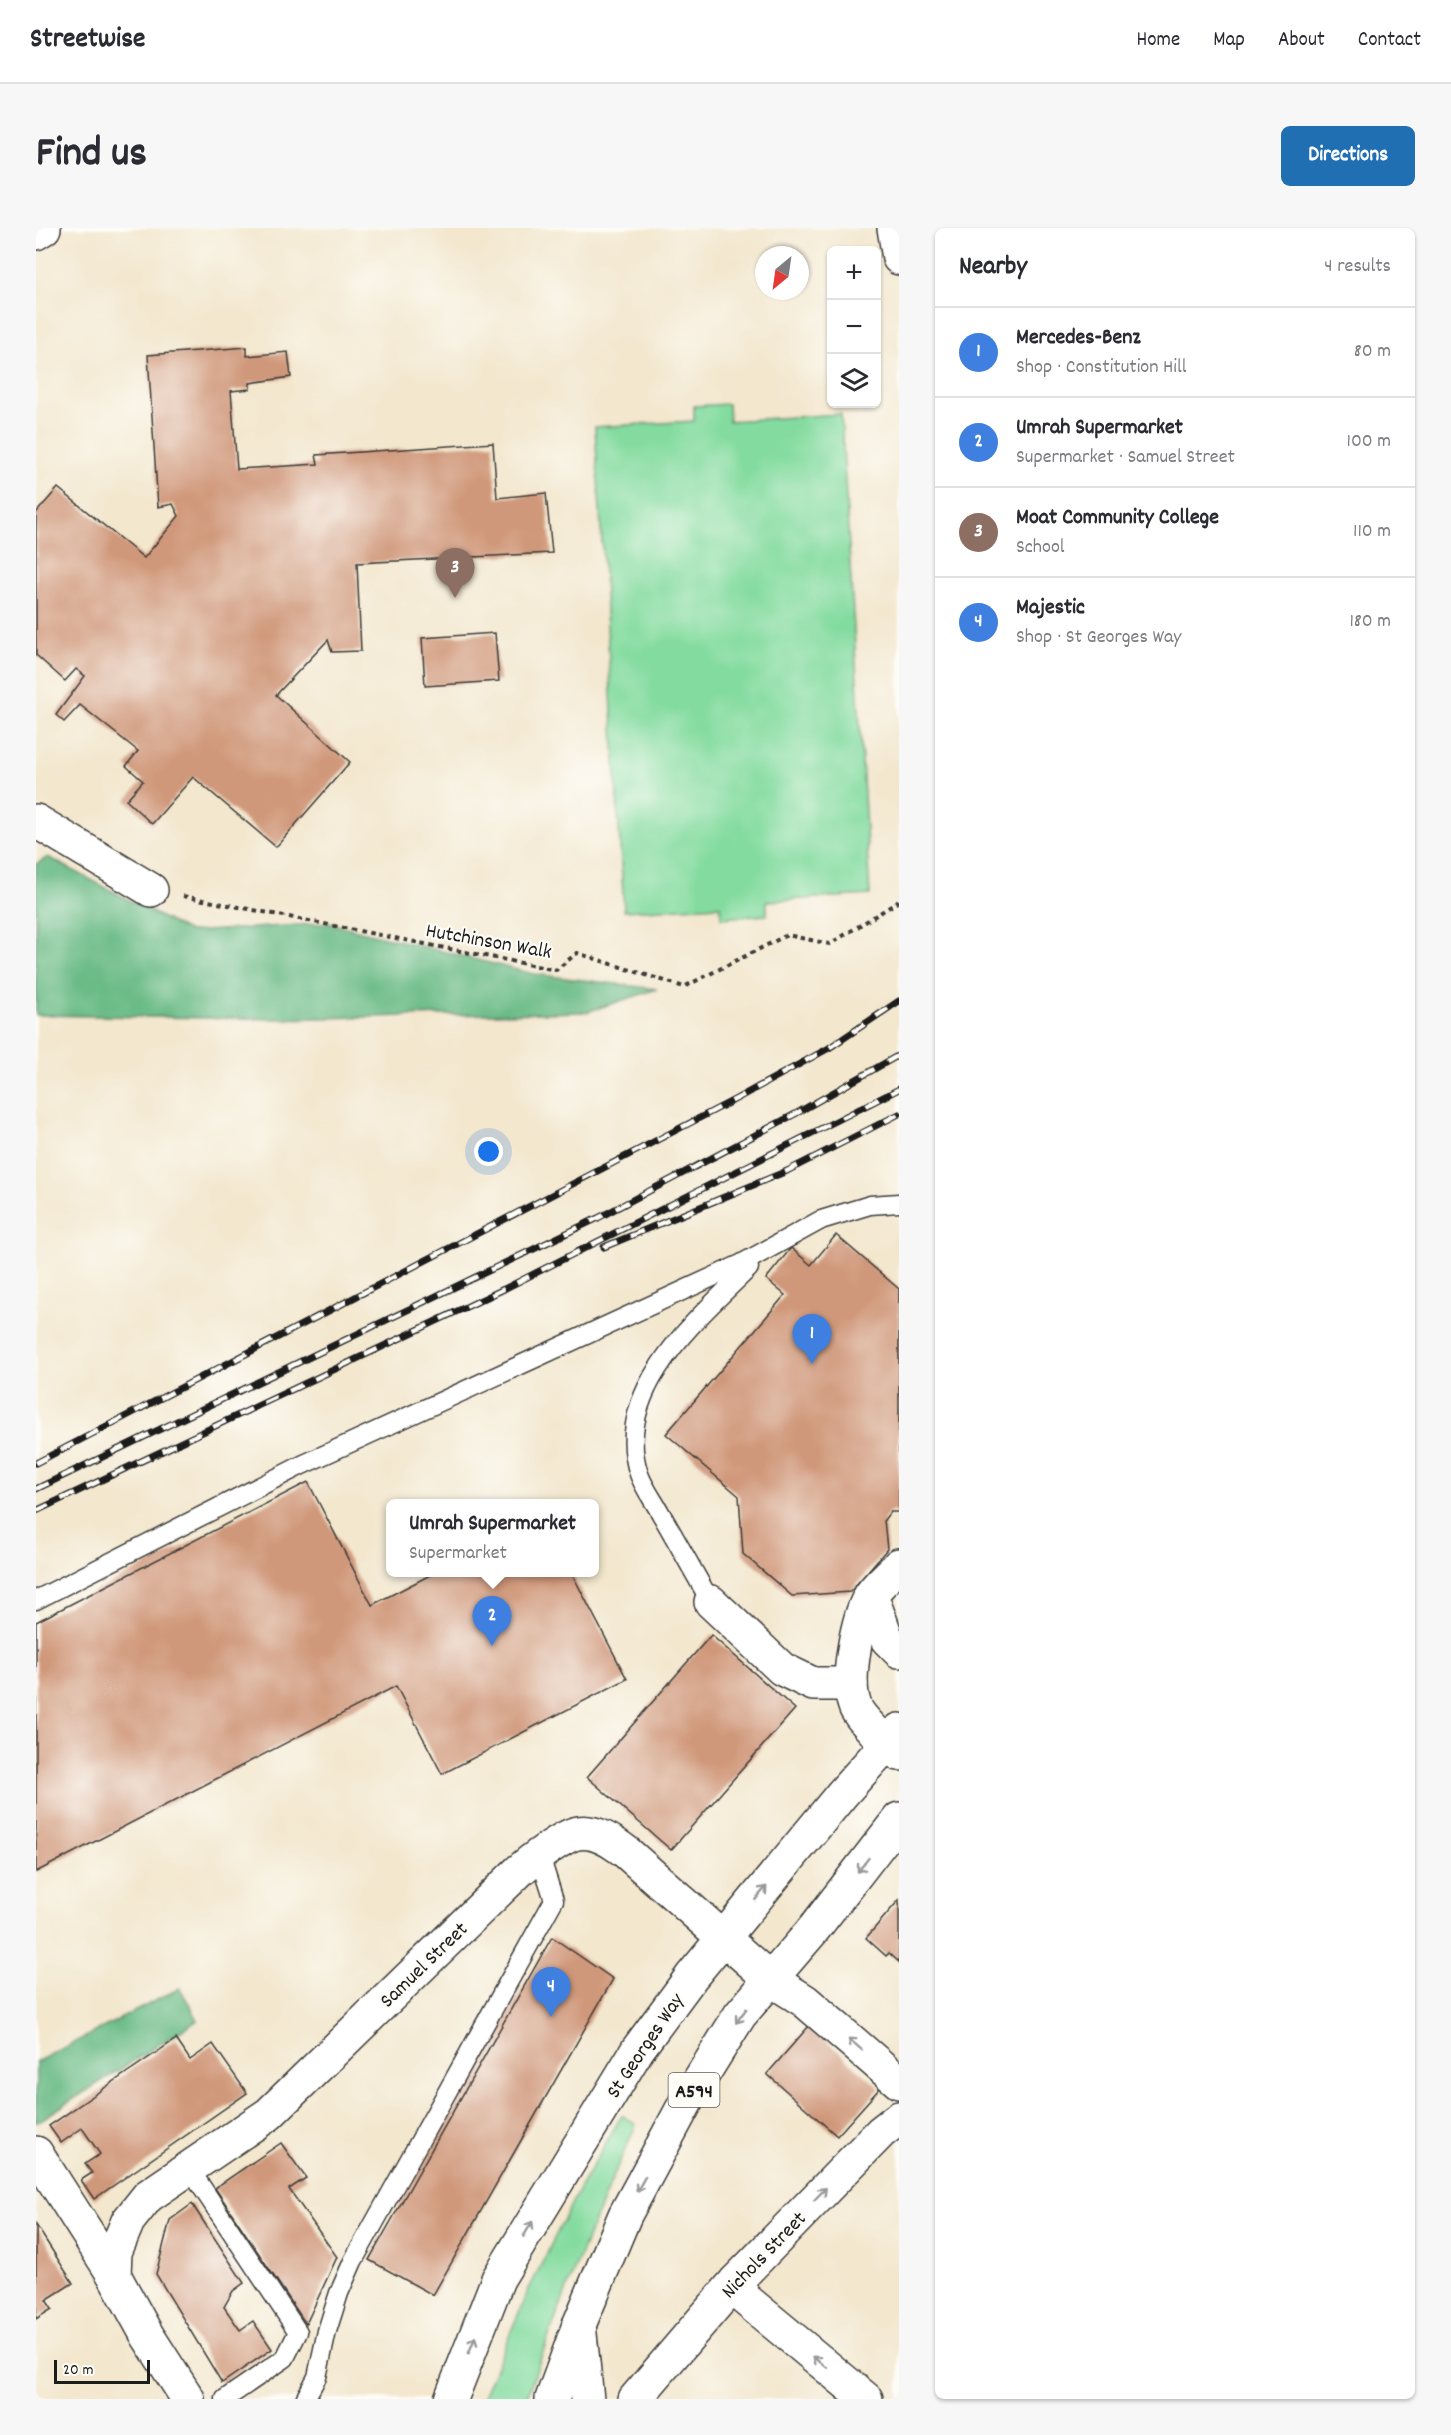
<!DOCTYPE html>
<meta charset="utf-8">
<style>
body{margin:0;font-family:Dekko,sans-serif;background:#f7f7f7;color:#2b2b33}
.controls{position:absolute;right:18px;top:18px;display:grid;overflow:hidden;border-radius:9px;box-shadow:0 2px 4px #0004}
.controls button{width:54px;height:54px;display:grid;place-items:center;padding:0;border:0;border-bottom:2px solid #e1e1e2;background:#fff;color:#2b2b33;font:30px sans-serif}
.compass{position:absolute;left:719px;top:18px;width:54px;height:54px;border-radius:50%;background:#fff;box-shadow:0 2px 4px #0004;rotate:209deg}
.scale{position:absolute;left:18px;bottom:15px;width:96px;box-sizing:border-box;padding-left:6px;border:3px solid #1c1c1c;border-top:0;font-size:16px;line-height:21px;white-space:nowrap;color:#1c1c1c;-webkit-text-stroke:4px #fdfcf7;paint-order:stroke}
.you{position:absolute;left:453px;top:924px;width:21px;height:21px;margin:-15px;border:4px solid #fff;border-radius:50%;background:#1a73e8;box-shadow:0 0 0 9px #1a73e833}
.badge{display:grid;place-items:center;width:39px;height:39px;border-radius:50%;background:#1f6fb2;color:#fff;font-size:20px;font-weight:700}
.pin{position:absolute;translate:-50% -50px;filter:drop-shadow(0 2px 3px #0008)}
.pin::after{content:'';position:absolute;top:32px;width:21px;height:18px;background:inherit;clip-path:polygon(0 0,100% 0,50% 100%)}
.popup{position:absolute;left:350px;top:1271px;width:213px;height:78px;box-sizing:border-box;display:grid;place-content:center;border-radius:9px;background:#fff;filter:drop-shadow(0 2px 4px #0005);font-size:20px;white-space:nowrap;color:#7c7c81}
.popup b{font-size:22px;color:#2b2b33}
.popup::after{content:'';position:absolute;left:50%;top:100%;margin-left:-12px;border:12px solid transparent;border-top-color:#fff}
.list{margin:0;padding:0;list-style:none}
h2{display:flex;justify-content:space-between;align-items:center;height:78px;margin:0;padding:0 24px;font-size:26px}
h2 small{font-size:20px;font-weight:400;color:#7c7c81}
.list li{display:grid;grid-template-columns:39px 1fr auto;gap:18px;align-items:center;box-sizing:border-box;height:90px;padding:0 24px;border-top:2px solid #e1e1e2}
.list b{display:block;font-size:22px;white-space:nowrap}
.list p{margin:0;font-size:20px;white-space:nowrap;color:#7c7c81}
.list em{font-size:20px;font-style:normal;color:#7c7c81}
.icon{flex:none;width:33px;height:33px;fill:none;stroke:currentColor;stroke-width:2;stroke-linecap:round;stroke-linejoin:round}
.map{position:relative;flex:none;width:863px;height:2171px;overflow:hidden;border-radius:9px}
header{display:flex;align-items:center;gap:36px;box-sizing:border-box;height:84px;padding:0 30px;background:#fff;border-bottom:2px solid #e1e1e2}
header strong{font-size:28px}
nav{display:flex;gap:33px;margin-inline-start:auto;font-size:21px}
.intro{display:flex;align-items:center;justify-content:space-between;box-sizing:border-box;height:144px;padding:0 36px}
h1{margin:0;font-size:42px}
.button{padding:15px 27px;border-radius:9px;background:#1f6fb2;color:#fff;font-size:21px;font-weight:700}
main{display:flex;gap:36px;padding:0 36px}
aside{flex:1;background:#fff;border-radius:9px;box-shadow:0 2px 4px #0004}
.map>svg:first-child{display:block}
.green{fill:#83db9f;stroke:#507c5e;stroke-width:1.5}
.forest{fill:#6abb86;stroke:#436c51;stroke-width:1.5}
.building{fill:#d0987a}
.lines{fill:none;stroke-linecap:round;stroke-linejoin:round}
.lane-casing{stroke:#3c3a37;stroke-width:21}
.street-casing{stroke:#3c3a37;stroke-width:36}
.secondary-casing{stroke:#3c3a37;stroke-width:36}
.primary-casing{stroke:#3c3a37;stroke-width:36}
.path{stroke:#3c3a37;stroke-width:4;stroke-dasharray:4.5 4.5;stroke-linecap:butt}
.lane{stroke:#fff;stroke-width:18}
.street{stroke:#fff;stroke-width:33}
.secondary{stroke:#fff;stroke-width:33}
.primary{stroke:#fff;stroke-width:33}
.rail-casing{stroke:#1c1c1c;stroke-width:7}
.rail{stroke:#fdfcf7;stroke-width:4.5;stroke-dasharray:14;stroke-linecap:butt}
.oneway{stroke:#999}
.labels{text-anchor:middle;stroke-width:4.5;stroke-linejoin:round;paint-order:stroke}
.shield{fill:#fdfcf7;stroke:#605f5e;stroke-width:1.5}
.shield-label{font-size:20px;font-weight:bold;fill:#1c1c1c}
.street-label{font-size:21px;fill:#1c1c1c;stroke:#fdfcf7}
</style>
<header>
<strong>Streetwise</strong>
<nav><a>Home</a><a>Map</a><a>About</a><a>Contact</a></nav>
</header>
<div class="intro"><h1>Find us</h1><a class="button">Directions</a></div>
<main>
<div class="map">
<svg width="863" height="2171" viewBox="0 0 863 2171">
<rect width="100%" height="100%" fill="#fdfcf7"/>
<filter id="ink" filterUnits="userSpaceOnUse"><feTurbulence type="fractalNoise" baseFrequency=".0167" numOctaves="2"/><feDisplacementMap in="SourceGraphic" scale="12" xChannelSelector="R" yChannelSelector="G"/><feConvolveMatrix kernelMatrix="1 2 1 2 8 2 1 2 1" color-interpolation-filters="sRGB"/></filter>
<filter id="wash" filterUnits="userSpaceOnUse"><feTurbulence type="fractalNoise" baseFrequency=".008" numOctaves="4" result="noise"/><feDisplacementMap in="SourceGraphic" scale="24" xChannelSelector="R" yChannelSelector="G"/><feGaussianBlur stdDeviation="1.35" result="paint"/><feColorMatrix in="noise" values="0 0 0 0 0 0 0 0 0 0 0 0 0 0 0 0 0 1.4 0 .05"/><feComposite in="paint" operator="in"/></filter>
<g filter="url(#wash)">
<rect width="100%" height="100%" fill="#f3e7ce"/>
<g class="green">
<polygon points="692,176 693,193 805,186 834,667 731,673 731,687 685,690 684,678 588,683 559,199 658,193 658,178"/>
<path d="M586,1887L600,1897C559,1987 523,2078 490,2171H446L493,2061L544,1959Z"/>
</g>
<g class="forest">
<polygon points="12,629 153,704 293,695 498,746 621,761 551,784 243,791 0,787 0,636"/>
<polygon points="144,1760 162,1792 0,1895 0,1834"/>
</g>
<g id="blocks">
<g class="building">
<polygon points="211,119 211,128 252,124 255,149 214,155 214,161 195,163 201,241 282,236 280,227 457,215 461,270 510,265 516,325 321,335 325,423 296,424 292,412 240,467 314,534 240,619 157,549 116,596 90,572 107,553 90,538 102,523 44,477 28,494 20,487 49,448 40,441 29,453 0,427 0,285 22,260 108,330 143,288 137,276 122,279 112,127"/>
<polygon points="459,405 463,453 389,458 386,410"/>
<polygon points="800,1007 863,1061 863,1284 854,1284 848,1292 851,1321 814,1364 756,1368 707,1326 703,1268 630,1206 749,1067 730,1051 755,1020 775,1037"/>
<polygon points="272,1254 336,1377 400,1344 535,1344 591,1451 406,1546 360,1458 0,1644 0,1394"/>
<polygon points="675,1407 759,1481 635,1622 551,1549"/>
<polygon points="863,1672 863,1734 853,1725 850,1728 830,1710"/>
<polygon points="516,1709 577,1751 397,2067 333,2032"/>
<polygon points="773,1798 844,1860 801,1908 731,1846"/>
<polygon points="140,1811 154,1832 177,1816 211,1865 58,1971 45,1952 56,1945 49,1936 64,1926 46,1900 25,1915 13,1898"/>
<polygon points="245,1915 270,1950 253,1961 301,2029 270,2096 179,1960"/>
<polygon points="156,1976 208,2055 197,2063 188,2079 204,2102 217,2093 236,2121 186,2155 120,2046 134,1992"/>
<polygon points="0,1997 37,2055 10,2072 16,2081 0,2091"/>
</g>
</g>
</g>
<g filter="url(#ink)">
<use href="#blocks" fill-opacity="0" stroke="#3c3a37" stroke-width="1.5"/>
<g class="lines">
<defs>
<g id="lane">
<polyline points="0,1372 266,1237 705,1036 785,992 834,977 863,975"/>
<path d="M675,1374C658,1345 642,1315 625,1286C618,1273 608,1260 603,1246C575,1163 661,1091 713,1040L706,1037"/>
<polyline points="153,1940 262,2104 249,2130 189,2171"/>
<polyline points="269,2171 281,2149 291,2103 303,2065 317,2033 518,1672 503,1625"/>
</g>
<g id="street">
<polyline points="0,5 8,0"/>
<polyline points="0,593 115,662"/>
<path d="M863,1337C854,1347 841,1357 834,1368C821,1391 809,1453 819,1478C823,1490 852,1517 863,1526"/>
<polyline points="835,1367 851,1411 863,1423"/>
<polyline points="675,1374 746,1441 777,1456 815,1456"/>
<polyline points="0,1925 78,2047 111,2107 152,2171"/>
<path d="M78,2047L79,2024L92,1993L112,1968L233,1886L483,1643C494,1633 528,1607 542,1605C560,1602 577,1614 590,1624L734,1751L769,1773L863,1854"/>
<polyline points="700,2053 709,2071 830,2171"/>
<polyline points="543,2097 551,2171"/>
<polyline points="599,2171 700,2053 845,1904 863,1890"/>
</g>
<polyline id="secondary" points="858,0 863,30"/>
<g id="primary">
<polyline points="415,2171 462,2051 602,1821 656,1748 806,1566 863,1502"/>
<polyline points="516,2171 543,2097 589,1987 651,1872 704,1787 777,1702 863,1591"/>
</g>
</defs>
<use href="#lane" class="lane-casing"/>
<use href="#street" class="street-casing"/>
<use href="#secondary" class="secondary-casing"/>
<use href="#primary" class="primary-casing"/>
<polyline class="path" points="147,668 520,742 541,725 648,759 751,707 794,716 860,675 863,671"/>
<use href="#lane" class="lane"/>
<use href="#street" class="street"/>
<use href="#secondary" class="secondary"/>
<use href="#primary" class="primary"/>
<defs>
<g id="rail">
<polyline points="568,1019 751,943 863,886"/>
<polyline points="0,1235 700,871 793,820 863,773"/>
<polyline points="0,1261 562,990 761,885 863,827"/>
<polyline points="0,1283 468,1061 863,861"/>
</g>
</defs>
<use href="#rail" class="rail-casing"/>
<use href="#rail" class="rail"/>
</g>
<defs><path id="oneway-shaft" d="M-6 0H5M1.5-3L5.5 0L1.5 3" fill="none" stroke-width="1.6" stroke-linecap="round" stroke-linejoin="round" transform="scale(1.5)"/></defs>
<g class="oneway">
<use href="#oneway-shaft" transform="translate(827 1637) rotate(128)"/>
<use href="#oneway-shaft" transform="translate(725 1665) rotate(-50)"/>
<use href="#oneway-shaft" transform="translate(705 1788) rotate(126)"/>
<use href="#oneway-shaft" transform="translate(819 1816) rotate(-139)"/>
<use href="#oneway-shaft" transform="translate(605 1956) rotate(119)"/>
<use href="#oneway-shaft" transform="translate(784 1966) rotate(-46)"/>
<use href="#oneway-shaft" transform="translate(492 2001) rotate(-59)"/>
<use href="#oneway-shaft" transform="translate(436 2117) rotate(-68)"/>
<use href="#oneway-shaft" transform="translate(784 2134) rotate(-141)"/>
</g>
</g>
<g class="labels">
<rect class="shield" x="632.5" y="1845" width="51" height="34" rx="4.5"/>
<g class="shield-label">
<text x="658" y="1869">A594</text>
</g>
<g class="street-label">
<text transform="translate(453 712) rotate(10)" y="7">Hutchinson Walk</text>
<text transform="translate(387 1736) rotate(-44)" y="7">Samuel Street</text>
<text transform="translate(608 1817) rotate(-56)" y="7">St Georges Way</text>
<text transform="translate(727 2026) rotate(-46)" y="7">Nichols Street</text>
</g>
</g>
</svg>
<div class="controls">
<button>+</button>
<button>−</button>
<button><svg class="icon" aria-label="layers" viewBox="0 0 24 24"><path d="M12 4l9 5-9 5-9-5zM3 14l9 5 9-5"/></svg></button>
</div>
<svg class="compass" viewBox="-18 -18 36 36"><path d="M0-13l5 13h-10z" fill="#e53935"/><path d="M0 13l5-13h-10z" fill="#7c7c81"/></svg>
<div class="scale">20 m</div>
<div class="you"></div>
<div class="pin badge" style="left:776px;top:1136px;background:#3f7fe0">1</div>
<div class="pin badge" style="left:456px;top:1418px;background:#3f7fe0">2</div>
<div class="popup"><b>Umrah Supermarket</b>Supermarket</div>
<div class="pin badge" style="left:419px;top:370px;background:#8d6e63">3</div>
<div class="pin badge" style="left:515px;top:1789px;background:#3f7fe0">4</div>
</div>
<aside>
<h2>Nearby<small>4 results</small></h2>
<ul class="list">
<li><span class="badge" style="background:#3f7fe0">1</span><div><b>Mercedes-Benz</b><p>Shop · Constitution Hill</p></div><em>80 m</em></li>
<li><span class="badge" style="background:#3f7fe0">2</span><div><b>Umrah Supermarket</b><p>Supermarket · Samuel Street</p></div><em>100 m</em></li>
<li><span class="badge" style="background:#8d6e63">3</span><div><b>Moat Community College</b><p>School</p></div><em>110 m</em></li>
<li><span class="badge" style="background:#3f7fe0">4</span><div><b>Majestic</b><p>Shop · St Georges Way</p></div><em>180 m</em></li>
</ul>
</aside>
</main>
